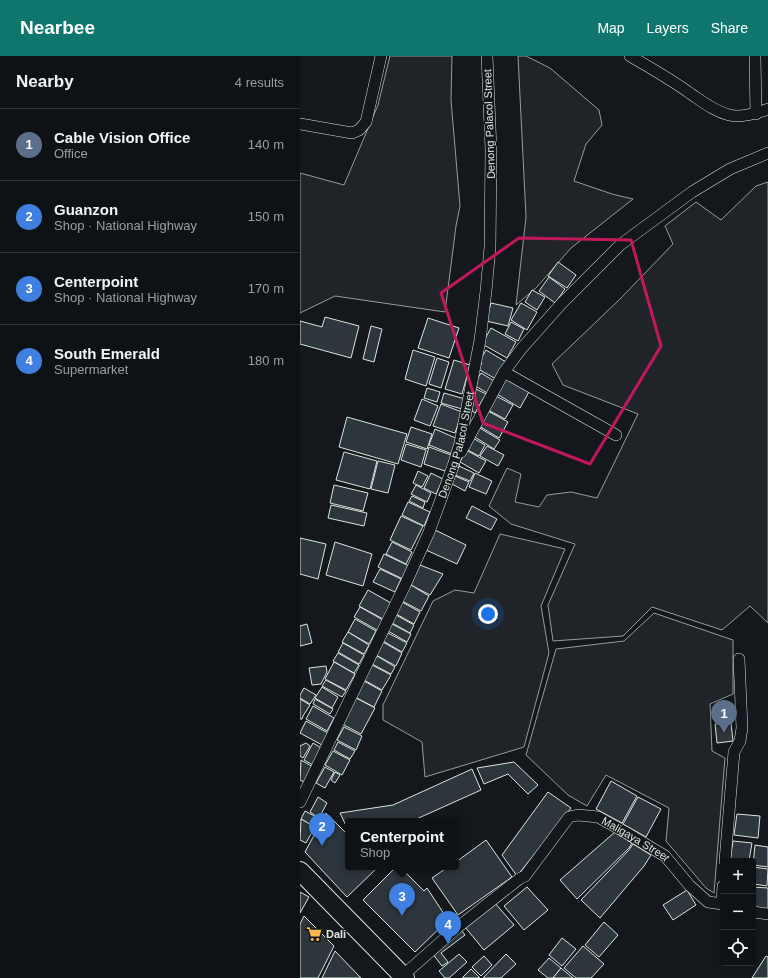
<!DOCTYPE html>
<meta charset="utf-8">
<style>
body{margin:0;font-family:Helvetica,sans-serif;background:#181b1e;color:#f1f3f6}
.controls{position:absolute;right:12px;bottom:12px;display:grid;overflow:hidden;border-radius:4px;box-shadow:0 1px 3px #0004}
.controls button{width:36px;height:36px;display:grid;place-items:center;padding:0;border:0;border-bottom:1px solid #2f3234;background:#0f1215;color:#f1f3f6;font:20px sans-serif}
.you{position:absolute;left:188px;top:558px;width:14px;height:14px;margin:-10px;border:3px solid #fff;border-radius:50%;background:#1a73e8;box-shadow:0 0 0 6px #1a73e833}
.badge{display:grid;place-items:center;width:26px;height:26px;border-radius:50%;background:#0f766e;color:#fff;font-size:13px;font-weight:700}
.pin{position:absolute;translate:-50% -33px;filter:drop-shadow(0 1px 2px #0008)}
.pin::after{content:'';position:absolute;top:21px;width:14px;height:12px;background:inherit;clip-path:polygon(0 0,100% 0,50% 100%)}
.popup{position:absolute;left:45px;top:762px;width:114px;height:52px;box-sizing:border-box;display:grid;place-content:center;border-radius:4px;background:#0f1215;filter:drop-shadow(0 1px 3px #0005);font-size:13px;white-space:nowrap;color:#9b9ea0}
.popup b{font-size:15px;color:#f1f3f6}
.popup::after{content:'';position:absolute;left:50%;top:100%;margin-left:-8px;border:8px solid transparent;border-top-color:#0f1215}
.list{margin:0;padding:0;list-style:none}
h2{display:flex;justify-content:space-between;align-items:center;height:52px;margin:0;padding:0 16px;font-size:17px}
h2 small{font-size:13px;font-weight:400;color:#9b9ea0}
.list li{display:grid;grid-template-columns:26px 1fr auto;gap:12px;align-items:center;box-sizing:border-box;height:72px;padding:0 16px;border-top:1px solid #2f3234}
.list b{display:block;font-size:15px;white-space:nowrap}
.list p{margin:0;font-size:13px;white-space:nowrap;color:#9b9ea0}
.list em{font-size:13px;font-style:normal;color:#9b9ea0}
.icon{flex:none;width:22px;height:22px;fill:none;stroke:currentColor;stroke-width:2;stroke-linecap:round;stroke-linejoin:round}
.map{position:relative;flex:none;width:468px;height:922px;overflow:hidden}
header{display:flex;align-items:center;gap:24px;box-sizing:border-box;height:56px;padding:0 20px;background:#0f766e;color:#fff}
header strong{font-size:19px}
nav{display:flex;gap:22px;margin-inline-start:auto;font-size:14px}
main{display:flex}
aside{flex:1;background:#0f1215}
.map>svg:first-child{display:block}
.green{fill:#202428;stroke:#939e99}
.building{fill:#2c363c;stroke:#d8e6dc}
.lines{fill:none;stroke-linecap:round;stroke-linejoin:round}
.minor-casing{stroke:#d8e6dc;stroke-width:12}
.primary-casing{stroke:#d8e6dc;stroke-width:20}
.minor{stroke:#14181c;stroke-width:11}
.primary{stroke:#14181c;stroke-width:18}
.marked{fill:none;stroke:#c2185b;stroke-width:3;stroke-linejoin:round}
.labels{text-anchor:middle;stroke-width:3;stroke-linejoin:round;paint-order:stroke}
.street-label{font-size:11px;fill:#d8e6dc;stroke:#14181c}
.poi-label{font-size:11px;font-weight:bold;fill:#d8e6dc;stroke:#14181c;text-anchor:start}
</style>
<header>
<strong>Nearbee</strong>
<nav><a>Map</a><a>Layers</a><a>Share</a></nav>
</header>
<main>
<aside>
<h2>Nearby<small>4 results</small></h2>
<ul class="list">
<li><span class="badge" style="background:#5c6f8a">1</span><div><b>Cable Vision Office</b><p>Office</p></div><em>140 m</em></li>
<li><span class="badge" style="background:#3f7fe0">2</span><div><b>Guanzon</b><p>Shop · National Highway</p></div><em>150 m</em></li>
<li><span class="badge" style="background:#3f7fe0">3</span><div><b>Centerpoint</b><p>Shop · National Highway</p></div><em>170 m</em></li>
<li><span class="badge" style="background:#3f7fe0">4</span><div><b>South Emerald</b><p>Supermarket</p></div><em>180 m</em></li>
</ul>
</aside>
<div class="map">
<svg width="468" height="922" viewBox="0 0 468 922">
<rect width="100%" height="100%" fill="#14181c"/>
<g class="green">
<polygon points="90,0 152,0 151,44 160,150 156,170 145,256 35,240 0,257 0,117 44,129 78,49"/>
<polygon points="218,0 226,0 250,12 299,54 302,69 286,88 274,125 312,138 333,143 271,192 237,231 216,249 226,161"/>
<polygon points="468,126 468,567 450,550 422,574 352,551 323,580 253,585 248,549 275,488 211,468 189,450 207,412 221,418 215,446 239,451 247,439 271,436 297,442 338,358 263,329 252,308 320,243 373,188 365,170 396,146 421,164 456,130"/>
<polygon points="200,478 265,493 241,550 249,597 224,691 125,721 122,686 83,664 83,649 133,545 155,534 174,537"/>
<polygon points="354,557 433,584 433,638 410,648 412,695 425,702 414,837 406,832 366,785 369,752 306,719 287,750 268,739 226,699 256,593 324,585"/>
</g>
<g class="building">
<polygon points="258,206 276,219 267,232 248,220"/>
<polygon points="249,221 265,233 255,247 239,235"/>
<polygon points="232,234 245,241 237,254 225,246"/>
<polygon points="191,247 213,252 208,270 186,265"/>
<polygon points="221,247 237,256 227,274 211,264"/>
<polygon points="25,261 59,270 51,302 0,288 0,265 22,271"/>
<polygon points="128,262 159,272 149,302 118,292"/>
<polygon points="211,266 224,273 218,285 205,278"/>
<polygon points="71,270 82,273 74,306 63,303"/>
<polygon points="191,272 216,286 207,302 182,288"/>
<polygon points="113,294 135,301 126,330 105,323"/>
<polygon points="186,294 206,306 196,323 178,313 182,307 179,306"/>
<polygon points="137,302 149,306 141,332 129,328"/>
<polygon points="154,304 170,309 162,338 145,333"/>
<polygon points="181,317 194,325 187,337 174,329"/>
<polygon points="207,321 230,334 220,352 197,338"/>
<polygon points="127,332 140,336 137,346 124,342"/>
<polygon points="174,332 186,338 175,357 172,355"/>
<polygon points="144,337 165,343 162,353 141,347"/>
<polygon points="196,340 213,349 205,363 188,354"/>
<polygon points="122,343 138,350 130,370 114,364"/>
<polygon points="141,348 162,356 155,377 133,370"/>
<polygon points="188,355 208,366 199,382 179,370"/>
<polygon points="47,361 107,378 98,408 39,391"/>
<polygon points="111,371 132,378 127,393 106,386"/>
<polygon points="178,371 200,384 194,393 173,380"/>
<polygon points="135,373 158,383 152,398 129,389"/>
<polygon points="171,381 185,389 179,400 164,392"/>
<polygon points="106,388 126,394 121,411 101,404"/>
<polygon points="187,390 204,399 198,410 180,400"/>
<polygon points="129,391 154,400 148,416 124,408"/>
<polygon points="166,394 186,405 179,417 160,406"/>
<polygon points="44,396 77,405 70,433 36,424"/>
<polygon points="78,405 95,409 88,437 71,433"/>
<polygon points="159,410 174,417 170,425 155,419"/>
<polygon points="118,415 128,420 122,431 113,427"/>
<polygon points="131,417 143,423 136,438 124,432"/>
<polygon points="175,417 192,425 186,438 169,431"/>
<polygon points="155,420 169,426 165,435 152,428"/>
<polygon points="34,429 68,437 63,455 30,447"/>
<polygon points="116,429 131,437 127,446 111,438"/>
<polygon points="112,440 125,446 123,452 109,445"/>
<polygon points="108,446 130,456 124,470 102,459"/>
<polygon points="31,449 67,457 64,470 28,462"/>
<polygon points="172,450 197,463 191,474 166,462"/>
<polygon points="101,460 123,470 111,494 90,484"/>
<polygon points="135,474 166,489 157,508 126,494"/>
<polygon points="0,482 26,488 18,523 0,518"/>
<polygon points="35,486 72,498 63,530 26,519"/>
<polygon points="92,486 112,496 106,508 86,498"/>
<polygon points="84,498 109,510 103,523 78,511"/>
<polygon points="120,509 143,518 130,539 109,528"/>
<polygon points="80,513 101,523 95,536 73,526"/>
<polygon points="111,529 129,540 121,555 102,545"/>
<polygon points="68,534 91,547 83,563 59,550"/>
<polygon points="102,546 120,556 114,568 96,558"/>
<polygon points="60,551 83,564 77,574 54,561"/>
<polygon points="96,559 114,569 110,577 92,567"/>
<polygon points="55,563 76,575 69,588 48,576"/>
<polygon points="7,568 12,587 0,590 0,570"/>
<polygon points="92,568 111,578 107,586 88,575"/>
<polygon points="48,576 69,589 64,598 42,586"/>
<polygon points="88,577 107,587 102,596 83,585"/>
<polygon points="83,586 102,597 96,610 76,599"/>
<polygon points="43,587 64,599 59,608 38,596"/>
<polygon points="38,597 59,609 54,617 33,605"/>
<polygon points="77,600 95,611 91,618 72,608"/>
<polygon points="34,606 55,618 46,634 25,623"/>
<polygon points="72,609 91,619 82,634 64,624"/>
<polygon points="26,610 27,616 21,628 12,629 9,612"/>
<polygon points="26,624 46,635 42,641 22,630"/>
<polygon points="64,625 82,635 74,651 55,641"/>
<polygon points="22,631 38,641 32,652 15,642"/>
<polygon points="4,632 16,639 10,648 0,642 0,639"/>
<polygon points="56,642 75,652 61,678 42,668"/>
<polygon points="0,643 10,649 3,660 2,663 0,663"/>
<polygon points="15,643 33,653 30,658 13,648"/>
<polygon points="13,650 34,662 27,675 6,663"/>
<polygon points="6,665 28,677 22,689 0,677"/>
<polygon points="431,667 433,685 417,687 415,668"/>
<polygon points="44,671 62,680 56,694 37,684"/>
<polygon points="38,686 55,695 50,703 34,694"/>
<polygon points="6,687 10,690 3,702 0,700 0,690"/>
<polygon points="13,687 23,693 13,709 4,704"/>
<polygon points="33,695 50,704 42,719 25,709"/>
<polygon points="1,704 13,711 4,726 0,724"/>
<polygon points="214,706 238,729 228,738 208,718 184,728 177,712"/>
<polygon points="25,711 34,716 25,732 16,727"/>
<polygon points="172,713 181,734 112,765 48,765 48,774 40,757 93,749"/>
<polygon points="35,716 40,719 35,727 31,724"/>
<polygon points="311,725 337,740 322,767 296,753"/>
<polygon points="248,736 271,752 217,820 202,799"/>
<polygon points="18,741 27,747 19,762 10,756"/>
<polygon points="338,741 361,753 346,781 323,768"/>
<polygon points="5,755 20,763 15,771 1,763"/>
<polygon points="26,757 48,779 48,811 78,811 47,841 5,796"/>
<polygon points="437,758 460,760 458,782 434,779"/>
<polygon points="1,763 15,771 6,787 0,784"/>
<polygon points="315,776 332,787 329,792 277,843 260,824"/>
<polygon points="186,784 212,821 158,859 132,822 148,811 156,811 156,806"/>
<polygon points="433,785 452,787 449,805 430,805"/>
<polygon points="333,788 351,799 344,810 300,862 281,844 329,794"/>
<polygon points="455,789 468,791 468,811 453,809"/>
<polygon points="96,811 100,811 124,835 127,832 148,864 115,896 63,844"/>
<polygon points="453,811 468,813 467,830 453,828"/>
<polygon points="227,831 248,854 224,874 204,850"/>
<polygon points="453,831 468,832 468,855 453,854"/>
<polygon points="387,834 396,849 373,864 363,849"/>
<polygon points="0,836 9,841 0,857"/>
<polygon points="194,846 214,869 184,894 165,871"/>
<polygon points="4,860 34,890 18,922 0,922 0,868"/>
<polygon points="304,866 318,879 299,901 285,889"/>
<polygon points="161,874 165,879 141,897 148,906 142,910 132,897"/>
<polygon points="262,882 276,893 262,910 249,899"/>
<polygon points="283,890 304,908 291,922 276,922 264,912"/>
<polygon points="35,895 61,922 22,922"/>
<polygon points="159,898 167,906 149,922 145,922 139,915"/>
<polygon points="206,898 216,908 201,922 183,922"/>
<polygon points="184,900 192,909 181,920 172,911"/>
<polygon points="466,900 468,901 468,922 452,922"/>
<polygon points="249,902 261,912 253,922 248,922 238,914"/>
<polygon points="261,912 273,922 253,922"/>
<polygon points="171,913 180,922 162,922"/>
</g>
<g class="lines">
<defs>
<g id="minor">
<path d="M330,0C351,12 372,24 391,38C403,46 414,55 429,59C440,62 458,57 468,53"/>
<polyline points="455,0 456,58"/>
<polyline points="0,68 52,77 59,74 66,66 81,0"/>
<polyline points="204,316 316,379"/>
<polyline points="161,396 204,316 222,292 262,247 320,189 392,136 430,113 468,97"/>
<path id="s1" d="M0,746L105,529L129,476L153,410L160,387L180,284L186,235L190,191L191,94L187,0"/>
<polyline points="425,805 434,696 440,685 442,672 439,603"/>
<polyline points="422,848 423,830"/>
<polyline points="453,856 468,858"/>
<path id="s2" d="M100,922L158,871L219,823L225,820L269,761L278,759L298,761L325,776L365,800L390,830L408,846L423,848"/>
</g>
<polyline id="primary" points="0,815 105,922"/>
</defs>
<use href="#minor" class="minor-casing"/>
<use href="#primary" class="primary-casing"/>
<use href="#minor" class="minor"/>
<use href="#primary" class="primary"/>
</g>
<path class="marked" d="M219,182L331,184L361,290L290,408L183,367L141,237Z"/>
<defs>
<symbol id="supermarket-bare" viewBox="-9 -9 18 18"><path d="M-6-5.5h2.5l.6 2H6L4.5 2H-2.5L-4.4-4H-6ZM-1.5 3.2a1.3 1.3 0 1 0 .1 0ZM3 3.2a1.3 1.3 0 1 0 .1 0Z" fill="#ffb74d" stroke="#14181c" stroke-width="2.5" paint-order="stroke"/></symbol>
</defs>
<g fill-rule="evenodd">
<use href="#supermarket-bare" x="3" y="867" width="22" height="22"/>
</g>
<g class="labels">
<g class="street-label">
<text transform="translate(189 68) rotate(-92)" y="4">Denong Palacol Street</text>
<text dy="4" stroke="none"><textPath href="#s1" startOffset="391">Denong Palacol Street</textPath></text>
<text dy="4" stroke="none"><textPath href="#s2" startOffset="308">Maligaya Street</textPath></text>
</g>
<g class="poi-label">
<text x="26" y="882">Dali</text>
</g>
</g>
</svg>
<div class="controls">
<button>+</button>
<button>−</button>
<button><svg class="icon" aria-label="locate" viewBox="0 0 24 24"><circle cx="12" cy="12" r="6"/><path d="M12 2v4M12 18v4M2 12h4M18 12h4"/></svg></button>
</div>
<div class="you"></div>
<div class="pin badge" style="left:424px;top:677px;background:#5c6f8a">1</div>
<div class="pin badge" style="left:22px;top:790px;background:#3f7fe0">2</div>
<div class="pin badge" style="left:102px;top:860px;background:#3f7fe0">3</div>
<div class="popup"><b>Centerpoint</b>Shop</div>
<div class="pin badge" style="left:148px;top:888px;background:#3f7fe0">4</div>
</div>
</main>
